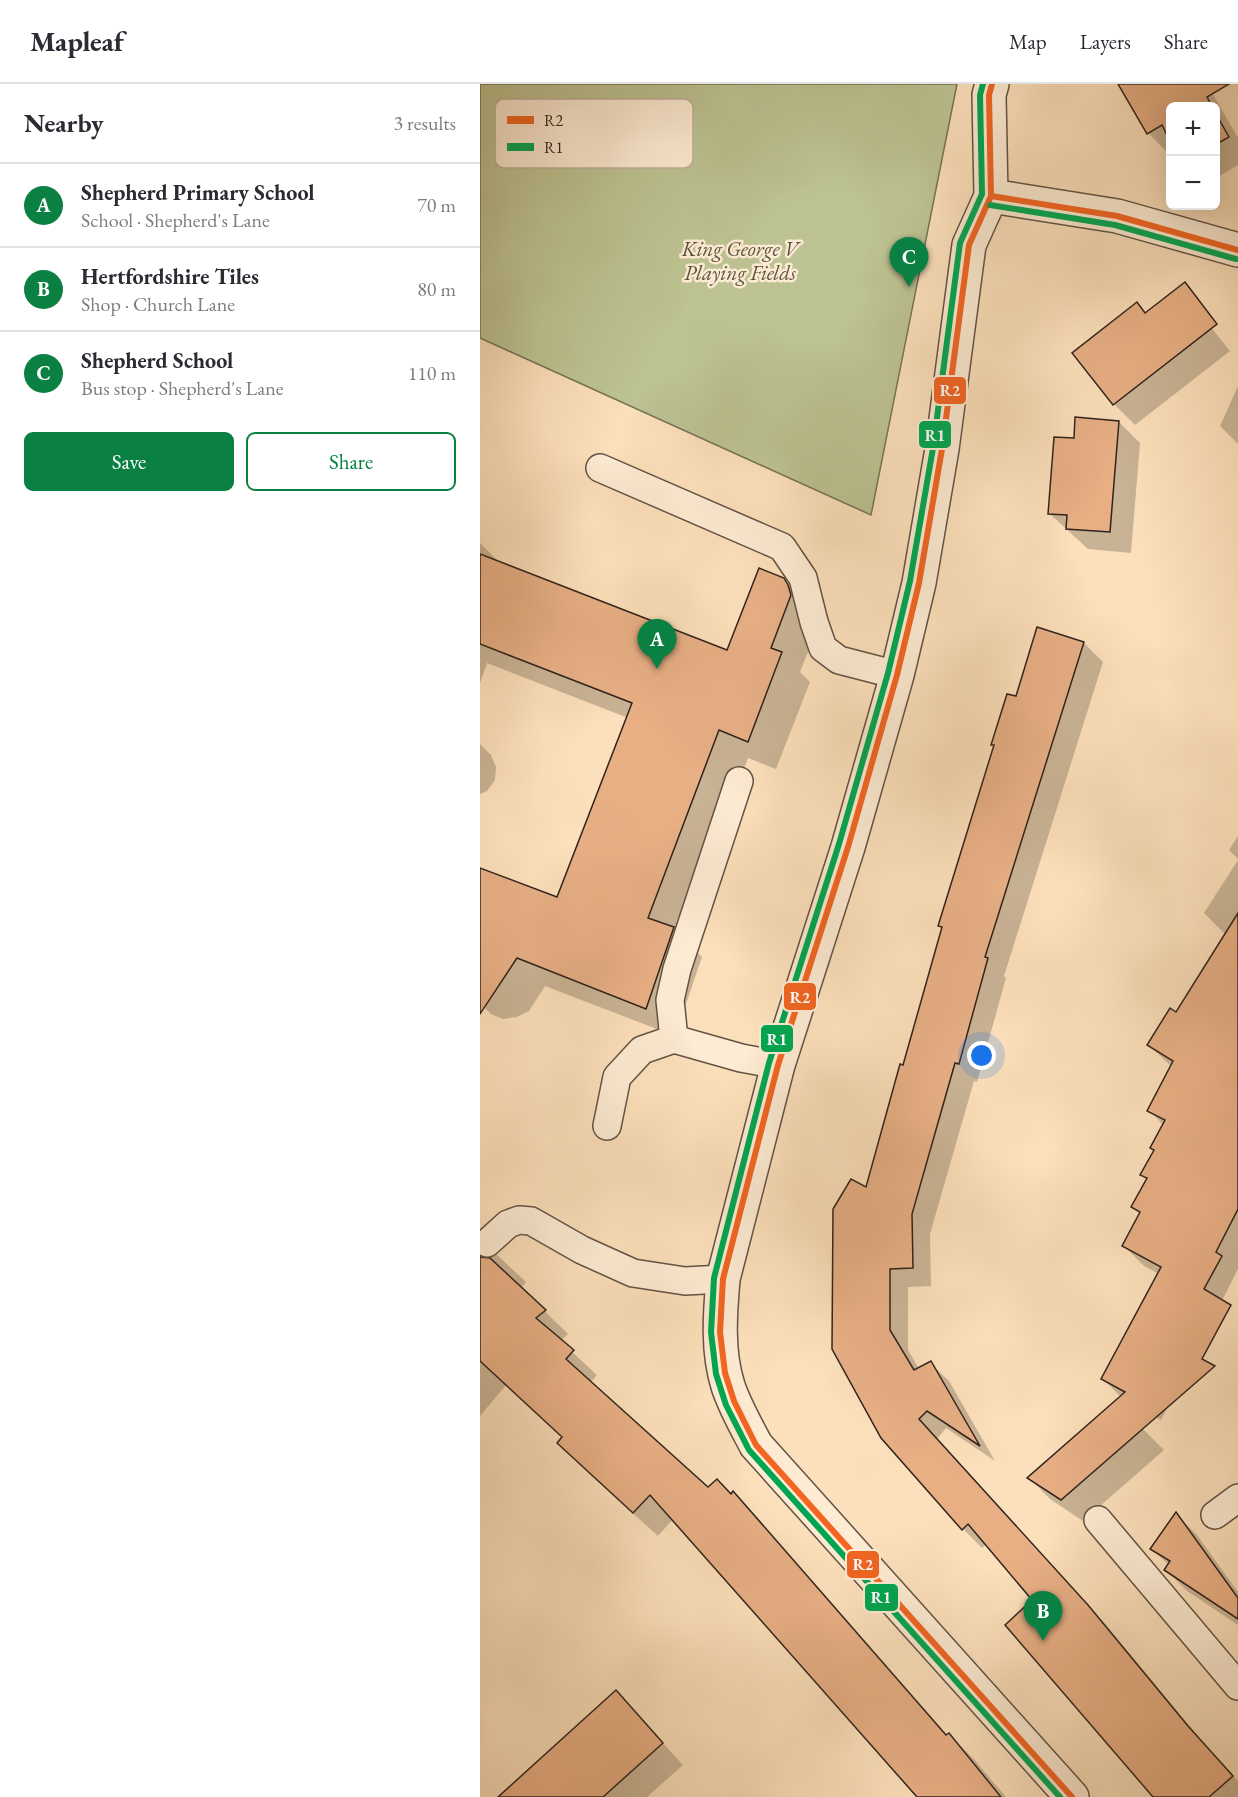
<!DOCTYPE html>
<meta charset="utf-8">
<style>
body{margin:0;font-family:"EB Garamond",serif;background:#f2f2f3;color:#2b2b33}
.controls{position:absolute;right:18px;top:18px;display:grid;overflow:hidden;border-radius:9px;box-shadow:0 6px 24px #0002}
.controls button{width:54px;height:54px;display:grid;place-items:center;padding:0;border:0;border-bottom:2px solid #e1e1e2;background:#fff;color:#2b2b33;font:30px sans-serif}
.you{position:absolute;left:502px;top:972px;width:21px;height:21px;margin:-15px;border:4px solid #fff;border-radius:50%;background:#1a73e8;box-shadow:0 0 0 9px #1a73e833}
.badge{display:grid;place-items:center;width:39px;height:39px;border-radius:50%;background:#0b8043;color:#fff;font-size:20px;font-weight:700}
.pin{position:absolute;translate:-50% -50px;filter:drop-shadow(0 2px 3px #0008)}
.pin::after{content:'';position:absolute;top:32px;width:21px;height:18px;background:inherit;clip-path:polygon(0 0,100% 0,50% 100%)}
.list{margin:0;padding:0;list-style:none}
h2{display:flex;justify-content:space-between;align-items:center;height:78px;margin:0;padding:0 24px;font-size:26px}
h2 small{font-size:20px;font-weight:400;color:#7c7c81}
.list li{display:grid;grid-template-columns:39px 1fr auto;gap:18px;align-items:center;box-sizing:border-box;height:84px;padding:0 24px;border-top:2px solid #e1e1e2}
.list b{display:block;font-size:22px;white-space:nowrap}
.list p{margin:0;font-size:20px;white-space:nowrap;color:#7c7c81}
.list em{font-size:20px;font-style:normal;color:#7c7c81}
.actions{display:flex;gap:12px;padding:18px 24px}
.actions a{flex:1;padding:14px 0;border:2px solid #0b8043;border-radius:9px;text-align:center;font-size:21px;color:#0b8043}
.actions .main{background:#0b8043;color:#fff}
.map{position:relative;flex:none;width:758px;height:1713px;overflow:hidden}
header{display:flex;align-items:center;gap:36px;box-sizing:border-box;height:84px;padding:0 30px;background:#fff;border-bottom:2px solid #e1e1e2}
header strong{font-size:28px}
nav{display:flex;gap:33px;margin-inline-start:auto;font-size:21px}
main{display:flex}
aside{flex:1;background:#fff}
.map>svg:first-child{display:block}
.green{fill:#bdc392;stroke:#767358;stroke-width:1.5}
.shadow{fill:#0003}
.building{fill:#e8af85;stroke:#30231d;stroke-width:1.5}
.lines{fill:none;stroke-linecap:round;stroke-linejoin:round}
.lane-casing{stroke:#635244;stroke-width:30}
.street-casing{stroke:#635244;stroke-width:36}
.lane{stroke:#fdebd3;stroke-width:27}
.street{stroke:#fdebd3;stroke-width:33}
.bus-1-casing{stroke:#fdebd3;stroke-width:10}
.bus-2-casing{stroke:#fdebd3;stroke-width:10}
.bus-1{stroke:#f26522;stroke-width:6}
.bus-2{stroke:#00a651;stroke-width:6}
.labels{text-anchor:middle;stroke-width:5;stroke-linejoin:round;paint-order:stroke}
.park-label{font-size:21px;font-style:italic;fill:#5a5340;stroke:#fdebd3}
.key{fill:#fdebd3;stroke:#c0af9c;stroke-width:1.5}
.key-label{font-size:16px;fill:#30231d}
.line-badge{stroke:#fdebd3;stroke-width:2}
.badge-label{font-size:16px;text-anchor:middle;font-weight:bold;fill:#fff}
</style>
<header>
<strong>Mapleaf</strong>
<nav><a>Map</a><a>Layers</a><a>Share</a></nav>
</header>
<main>
<aside>
<h2>Nearby<small>3 results</small></h2>
<ul class="list">
<li><span class="badge">A</span><div><b>Shepherd Primary School</b><p>School · Shepherd's Lane</p></div><em>70 m</em></li>
<li><span class="badge">B</span><div><b>Hertfordshire Tiles</b><p>Shop · Church Lane</p></div><em>80 m</em></li>
<li><span class="badge">C</span><div><b>Shepherd School</b><p>Bus stop · Shepherd's Lane</p></div><em>110 m</em></li>
</ul>
<div class="actions"><a class="main">Save</a><a>Share</a></div>
</aside>
<div class="map">
<svg width="758" height="1713" viewBox="0 0 758 1713">
<rect width="100%" height="100%" fill="#fce0bb"/>
<filter id="stains"><feTurbulence type="fractalNoise" baseFrequency=".00333" numOctaves="4"/><feColorMatrix values="0 0 0 0 .2 0 0 0 0 .09 0 0 0 0 .02 0 0 0 .5 -.17"/></filter>
<radialGradient id="worn" r=".72"><stop offset=".6" stop-color="#630" stop-opacity="0"/><stop offset="1" stop-color="#630" stop-opacity=".3"/></radialGradient>
<polygon class="green" points="0,0 477,0 391,431 0,254"/>
<g class="shadow">
<polygon points="639,0 727,0 758,54 758,81 736,94 736,22 690,22 689,70 668,49"/>
<polygon points="657,220 667,229 718,227 750,267 655,341 634,320"/>
<polygon points="758,302 758,360 740,342"/>
<polygon points="639,338 660,359 651,469 608,465 569,429 595,356"/>
<polygon points="0,459 20,479 248,567 303,495 332,524 339,540 320,588 330,598 296,685 268,674 200,851 222,873 195,952 65,902 49,927 37,933 23,935 11,930 0,919 0,785 78,815 148,634 7,579 0,599"/>
<polygon points="604,559 623,578 524,892 526,894 497,998 494,997 450,1150 451,1202 428,1203 428,1266 439,1285 450,1279 469,1297 515,1377 466,1344 457,1355 627,1542 727,1663 758,1697 758,1713 676,1713 554,1516 506,1460 502,1464 483,1445 403,1353 387,1105 463,845 460,842 515,662 513,660 537,614"/>
<polygon points="0,660 11,671 16,683 15,696 7,707 0,710"/>
<polygon points="758,752 758,775 749,766"/>
<polygon points="758,776 758,1185 681,1336 643,1315 623,1295 679,1190 664,1182 644,1162 661,1131 653,1123 668,1096 662,1090 675,1067 684,1042 669,1026 691,982 669,961 696,930 746,851 724,829"/>
<polygon points="0,1155 46,1198 41,1204 88,1250 80,1257 117,1291 110,1299 228,1405 251,1411 253,1410 277,1433 468,1652 469,1651 493,1674 526,1713 440,1713 194,1434 178,1452 102,1383 79,1359 84,1354 26,1301 0,1332"/>
<polygon points="627,1326 663,1345 684,1366 603,1437 570,1415 549,1394"/>
<polygon points="696,1430 717,1451 758,1508 758,1541 707,1507 686,1486 689,1481 672,1465"/>
<polygon points="136,1608 203,1681 167,1713 19,1713"/>
</g>
<g class="building">
<polygon points="638,0 749,0 727,13 732,22 690,22 690,57 682,41 667,50"/>
<polygon points="735,28 749,53 735,61"/>
<polygon points="705,198 737,240 633,321 592,269 657,218 665,229"/>
<polygon points="595,333 639,337 630,448 586,445 587,431 568,430 574,353 594,354"/>
<polygon points="0,470 247,566 279,484 304,494 308,501 311,511 291,564 302,568 268,658 239,646 168,834 194,843 166,925 37,874 0,930 0,784 77,813 152,619 0,560"/>
<polygon points="557,543 604,558 505,873 508,874 479,980 475,979 432,1130 433,1184 410,1185 410,1246 434,1286 451,1277 500,1362 447,1327 439,1335 608,1521 708,1642 753,1692 729,1713 673,1713 525,1541 552,1516 488,1440 482,1446 401,1354 352,1265 353,1125 371,1095 386,1103 420,980 423,981 462,843 458,842 514,661 511,661 527,610 536,612"/>
<polygon points="758,829 758,1125 736,1168 742,1172 724,1205 751,1221 722,1275 735,1282 581,1416 547,1394 645,1308 621,1295 681,1183 642,1162 660,1128 651,1123 667,1094 660,1091 674,1066 670,1064 685,1036 667,1027 693,977 667,961 690,924 696,928"/>
<polygon points="0,1173 10,1174 66,1226 56,1234 94,1266 86,1275 228,1403 237,1395 251,1410 253,1407 466,1651 469,1649 521,1713 437,1713 170,1411 153,1429 77,1359 82,1353 0,1277"/>
<polygon points="696,1428 758,1514 758,1535 684,1486 690,1477 670,1465"/>
<polygon points="136,1606 183,1659 123,1713 18,1713"/>
</g>
<g class="lines">
<defs>
<g id="lane">
<polyline points="120,384 302,463 323,494 334,538 343,564 359,576 417,591"/>
<polyline points="194,955 190,916 197,885 259,697"/>
<polyline points="127,1042 137,993 162,966 194,955 261,974 298,981"/>
<polyline points="7,1159 28,1140 39,1136 51,1137 102,1166 153,1189 205,1197 243,1195"/>
<polyline points="735,1431 758,1414"/>
<polyline points="618,1436 758,1602"/>
</g>
<g id="street">
<path d="M512,0L509,11L511,112L489,161L462,365L439,499L417,591L368,763L298,981L243,1195C240,1230 237,1267 248,1302C255,1323 266,1342 276,1361L592,1713"/>
<polyline points="511,112 637,132 758,166"/>
</g>
</defs>
<use href="#lane" class="lane-casing"/>
<use href="#street" class="street-casing"/>
<use href="#lane" class="lane"/>
<use href="#street" class="street"/>
<defs>
<g id="bus-1">
<polyline points="512,0 509,11 511,112 489,161 462,365 439,499 417,591 368,763 298,981 243,1195 240,1248 245,1289 254,1317 276,1361 592,1713"/>
<polyline points="511,112 637,132 758,166"/>
</g>
<g id="bus-2">
<polyline points="503,0 500,11 502,110 480,159 453,364 430,497 408,589 359,760 289,979 234,1194 231,1248 236,1290 246,1321 269,1366 580,1713"/>
<polyline points="510,121 635,141 756,175"/>
</g>
</defs>
<use href="#bus-1" class="bus-1-casing"/>
<use href="#bus-2" class="bus-2-casing"/>
<use href="#bus-1" class="bus-1"/>
<use href="#bus-2" class="bus-2"/>
</g>
<g class="labels">
<g class="park-label">
<text x="260" y="172">King George V<tspan x="260" dy="24">Playing Fields</tspan></text>
</g>
</g>
<rect x="15" y="15" width="198" height="69" rx="9" class="key"/>
<rect x="27" y="32" width="27" height="8" fill="#f26522"/>
<rect x="27" y="59" width="27" height="8" fill="#00a651"/>
<g class="key-label">
<text x="64" y="42">R2</text>
<text x="64" y="69">R1</text>
</g>
<g class="line-badge">
<rect x="453" y="292" width="34" height="29" rx="6" fill="#f26522"/>
<rect x="438" y="336" width="34" height="29" rx="6" fill="#00a651"/>
<rect x="303" y="898" width="34" height="29" rx="6" fill="#f26522"/>
<rect x="280" y="940" width="34" height="29" rx="6" fill="#00a651"/>
<rect x="366" y="1466" width="34" height="29" rx="6" fill="#f26522"/>
<rect x="384" y="1499" width="35" height="29" rx="6" fill="#00a651"/>
</g>
<g class="badge-label">
<text x="470" y="312">R2</text>
<text x="455" y="357">R1</text>
<text x="320" y="919">R2</text>
<text x="297" y="961">R1</text>
<text x="383" y="1486">R2</text>
<text x="401" y="1519">R1</text>
</g>
<rect width="100%" height="100%" filter="url(#stains)"/>
<rect width="100%" height="100%" fill="url(#worn)"/>
</svg>
<div class="controls">
<button>+</button>
<button>−</button>
</div>
<div class="you"></div>
<div class="pin badge" style="left:177px;top:585px">A</div>
<div class="pin badge" style="left:563px;top:1557px">B</div>
<div class="pin badge" style="left:429px;top:203px">C</div>
</div>
</main>
